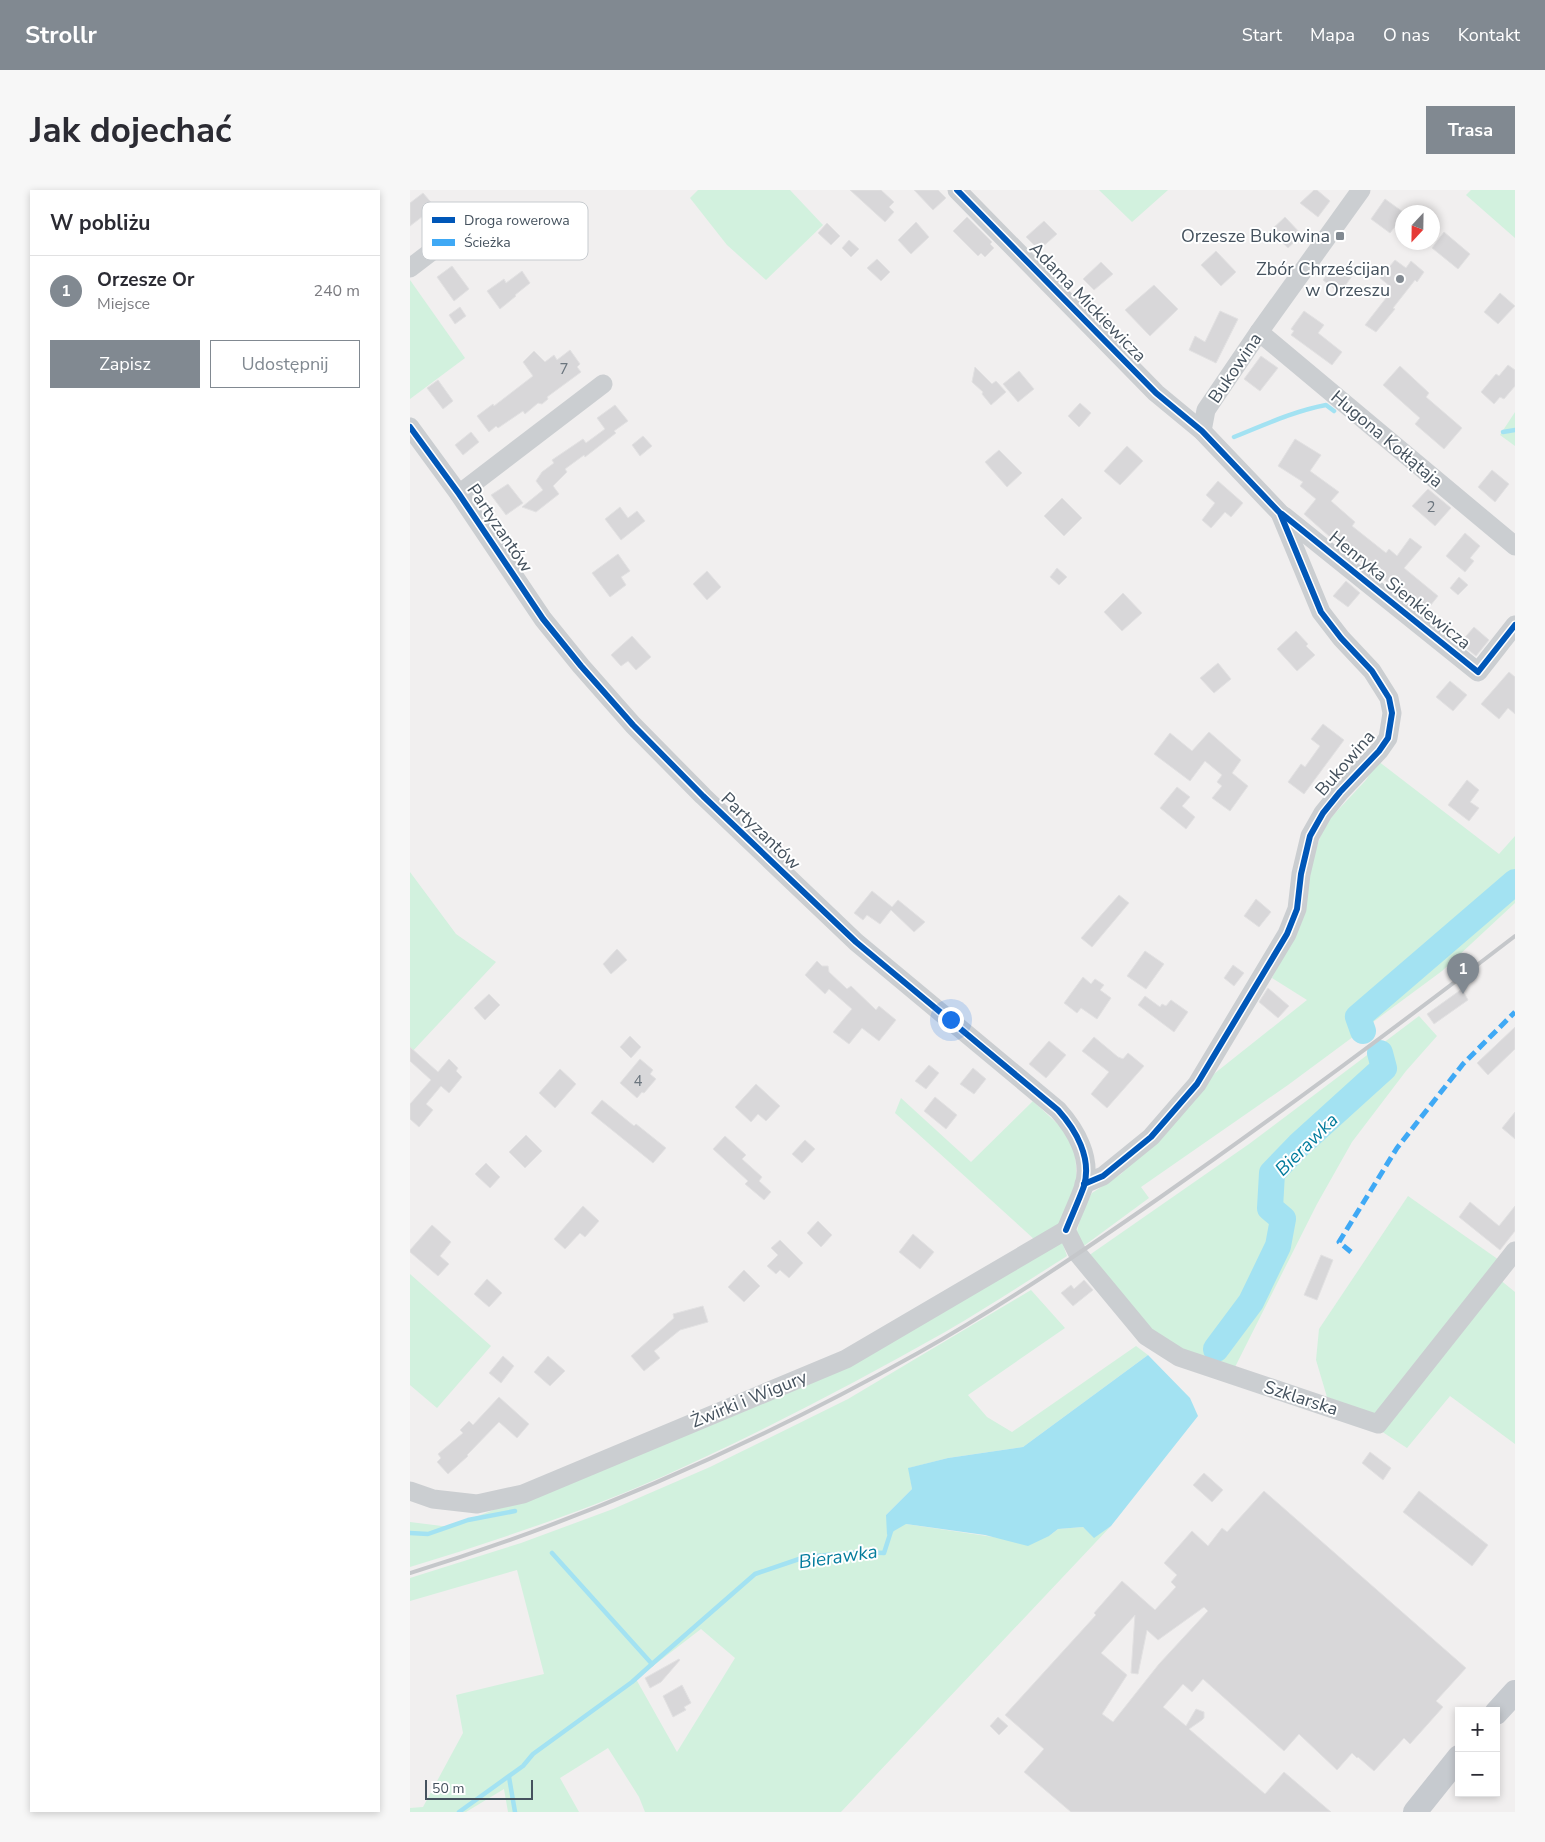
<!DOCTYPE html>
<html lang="pl">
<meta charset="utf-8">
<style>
body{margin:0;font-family:"Nunito Sans",sans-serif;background:#f7f7f7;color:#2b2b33}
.controls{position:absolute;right:15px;bottom:15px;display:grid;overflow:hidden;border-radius:0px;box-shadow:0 2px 8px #0003}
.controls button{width:45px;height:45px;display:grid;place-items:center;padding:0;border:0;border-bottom:1px solid #e1e1e2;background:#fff;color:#2b2b33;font:25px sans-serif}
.compass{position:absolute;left:985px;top:15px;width:45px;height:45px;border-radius:50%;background:#fff;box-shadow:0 2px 8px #0003;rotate:202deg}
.scale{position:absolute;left:15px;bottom:12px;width:108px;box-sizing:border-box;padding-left:5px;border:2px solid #45525e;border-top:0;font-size:14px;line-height:18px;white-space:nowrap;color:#45525e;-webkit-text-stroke:4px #fff;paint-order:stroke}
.you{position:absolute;left:540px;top:829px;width:18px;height:18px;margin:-12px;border:4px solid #fff;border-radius:50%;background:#1a73e8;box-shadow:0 0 0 8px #1a73e833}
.badge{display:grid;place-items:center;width:32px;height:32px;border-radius:50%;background:#818991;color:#fff;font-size:16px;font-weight:700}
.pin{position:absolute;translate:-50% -41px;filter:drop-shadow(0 1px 2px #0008)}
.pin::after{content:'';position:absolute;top:26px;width:18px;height:15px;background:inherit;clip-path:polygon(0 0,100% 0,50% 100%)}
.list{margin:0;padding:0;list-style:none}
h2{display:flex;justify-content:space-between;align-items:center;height:65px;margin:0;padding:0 20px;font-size:21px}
h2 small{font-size:16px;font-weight:400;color:#7c7c81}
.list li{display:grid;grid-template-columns:32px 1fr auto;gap:15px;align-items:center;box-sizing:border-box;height:70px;padding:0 20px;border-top:1px solid #e1e1e2}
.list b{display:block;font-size:19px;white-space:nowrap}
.list p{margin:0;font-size:16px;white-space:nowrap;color:#7c7c81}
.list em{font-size:16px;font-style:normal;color:#7c7c81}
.actions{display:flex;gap:10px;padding:15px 20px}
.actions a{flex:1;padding:11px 0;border:1px solid #818991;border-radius:0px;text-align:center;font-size:18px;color:#818991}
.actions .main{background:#818991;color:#fff}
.map{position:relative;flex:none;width:1105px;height:1622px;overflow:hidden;border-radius:0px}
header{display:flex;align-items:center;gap:30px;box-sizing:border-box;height:70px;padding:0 25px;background:#818991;color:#fff}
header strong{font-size:24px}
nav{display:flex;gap:28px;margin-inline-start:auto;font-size:18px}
.intro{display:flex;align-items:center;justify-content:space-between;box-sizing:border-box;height:120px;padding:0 30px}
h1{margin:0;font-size:35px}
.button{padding:12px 22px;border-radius:0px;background:#818991;color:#fff;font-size:18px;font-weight:700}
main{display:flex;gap:30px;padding:0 30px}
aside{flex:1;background:#fff;border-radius:0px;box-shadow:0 2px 8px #0003}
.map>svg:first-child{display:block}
.green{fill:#d2f1de;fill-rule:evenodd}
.water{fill:#a3e2f2}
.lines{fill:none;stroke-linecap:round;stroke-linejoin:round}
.stream{stroke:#a3e2f2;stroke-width:4.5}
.river{stroke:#a3e2f2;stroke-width:26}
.building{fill:#d8d7d9;stroke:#e2e1e2;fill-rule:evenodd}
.minor{stroke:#cbced1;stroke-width:19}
.major{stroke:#c6cacf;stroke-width:24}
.rail{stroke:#c5c7ca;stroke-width:4}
.quiet{stroke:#3fa9f5;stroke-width:5;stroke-dasharray:10 5;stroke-linecap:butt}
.cycleway-casing{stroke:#fff;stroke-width:9}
.cycleway{stroke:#0057b8;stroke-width:6}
.poi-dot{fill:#818991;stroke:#fff;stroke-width:2}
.labels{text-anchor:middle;stroke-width:4;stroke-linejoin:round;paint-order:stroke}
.number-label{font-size:15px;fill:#6b757e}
.poi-label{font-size:18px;fill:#45525e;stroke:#fff;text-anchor:end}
.street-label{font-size:18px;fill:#45525e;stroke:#fff}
.water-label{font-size:19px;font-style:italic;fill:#037c9d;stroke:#fff}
.key{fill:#fff;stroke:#c7cbcf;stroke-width:1}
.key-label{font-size:14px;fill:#45525e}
</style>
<header>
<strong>Strollr</strong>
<nav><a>Start</a><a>Mapa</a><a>O nas</a><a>Kontakt</a></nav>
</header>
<div class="intro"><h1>Jak dojechać</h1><a class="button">Trasa</a></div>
<main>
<aside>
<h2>W pobliżu<small></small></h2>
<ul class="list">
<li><span class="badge">1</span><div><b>Orzesze Or</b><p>Miejsce</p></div><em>240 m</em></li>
</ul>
<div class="actions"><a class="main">Zapisz</a><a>Udostępnij</a></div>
</aside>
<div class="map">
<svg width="1105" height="1622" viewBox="0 0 1105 1622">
<rect width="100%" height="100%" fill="#f1efef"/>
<g class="green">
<polygon points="288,0 380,0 413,35 356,90 317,55 280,8"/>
<polygon points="689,0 758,0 722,32"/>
<polygon points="1061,0 1105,0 1105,48 1056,5"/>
<polygon points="0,90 55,168 0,209"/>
<polygon points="1105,222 1105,256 1090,245"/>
<polygon points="968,571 1089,664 1105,646 1105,713 1032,781 878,895 731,997 739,1008 671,1058 667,1041 673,1018 682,1003 711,984 795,891 897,810 862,788 893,724 903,667 915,634 956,590"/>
<polygon points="0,682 46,744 86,772 0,864"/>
<polygon points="1009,826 1027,846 996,881 942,952 907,1014 825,1177 772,1160 740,1138 678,1066 839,954"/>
<polygon points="491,908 561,972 623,911 652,938 665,962 667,991 649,1035 625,1050 485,923"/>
<polygon points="998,1006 1089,1070 965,1225 917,1207 906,1170 909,1139"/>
<path d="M651,1049L657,1066C616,1092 576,1118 535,1142C457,1186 378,1228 297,1266C202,1312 101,1346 0,1377V1332L40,1337L117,1307L426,1178Z"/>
<polygon points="0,1084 81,1156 27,1218 0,1195"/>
<polygon points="1089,1089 1105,1102 1105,1254 1040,1206 997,1258 971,1241"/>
<path d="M621,1100L655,1138L558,1205L577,1227L602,1242L726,1156L738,1165L613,1257L538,1268L499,1278L502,1299L476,1325L496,1334L590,1348L639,1346L648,1339L673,1337L684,1347L701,1336L431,1622H235L229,1607L198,1558L150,1588L169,1622H98L94,1599L56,1622H0V1618L13,1617L53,1543L46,1505L134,1484L107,1380L0,1411V1388L111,1353L203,1319L300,1277L438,1209ZM291,1439L325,1468L267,1562L226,1489Z"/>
</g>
<polygon class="water" points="738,1165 780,1208 788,1226 701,1336 684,1348 673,1337 648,1339 639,1346 618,1356 575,1345 496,1334 477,1345 476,1325 502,1299 498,1278 538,1268 613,1257"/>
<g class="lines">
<g class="stream">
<polyline points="1093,242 1105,240"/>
<path d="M824,247C854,235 884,221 916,215L924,221"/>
<polyline points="0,1343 18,1344 58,1330 105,1321"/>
<polyline points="142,1363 242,1474 345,1384 395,1367 451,1362 474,1363 482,1338"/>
<polyline points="99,1587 105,1622"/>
<polyline points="49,1622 113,1576 123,1564 222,1492 242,1474"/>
</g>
<g class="river">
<polyline points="953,841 948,827 1105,692"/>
<polyline points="806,1159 841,1112 868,1056 873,1029 860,1018 862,983 889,955 974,878 970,863"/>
</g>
</g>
<g class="building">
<polygon points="440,0 471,0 484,12 479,17 484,22 475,32"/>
<polygon points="504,0 528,0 536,8 523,20"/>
<polygon points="904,0 907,0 920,11 908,27 890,13"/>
<polygon points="13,3 25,17 0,36 0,13"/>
<polygon points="975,9 993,22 992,27 980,43 961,29"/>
<polygon points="557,27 582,52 580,54 584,58 575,67 571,63 568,66 543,41"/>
<polygon points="875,27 892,45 878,58 860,41"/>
<polygon points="634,31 647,44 629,60 616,47"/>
<polygon points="506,32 519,47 501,64 488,50"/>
<polygon points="417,33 430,46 421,55 408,43"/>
<polygon points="1034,42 1060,64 1048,79 1022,58"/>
<polygon points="439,50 449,59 441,67 432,58"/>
<polygon points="806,61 826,82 811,96 791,75"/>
<polygon points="467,69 480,82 471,91 457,78"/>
<polygon points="985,70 996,78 1001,71 1014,82 1007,92 1005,90 983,118 985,119 966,142 955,135 980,103 978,101 981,97 970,88"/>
<polygon points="691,72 703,84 684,100 673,89"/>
<polygon points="924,75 932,81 934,79 942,86 930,103 913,90"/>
<polygon points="42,76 59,99 44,111 27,87"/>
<polygon points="112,81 120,93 105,105 106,106 90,119 77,101 94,89 96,93"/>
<polygon points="744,95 768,119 740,146 715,120"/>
<polygon points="1090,103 1105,116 1088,134 1074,122"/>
<polygon points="50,117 56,126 45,134 39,125"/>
<polygon points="810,121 828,129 806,173 779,160 785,146 795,152"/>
<polygon points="894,121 914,135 908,143 932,162 922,175 881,145 884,141 881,139"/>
<polygon points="160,160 170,174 167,177 171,182 137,207 138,209 132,214 128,213 115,224 113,221 88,238 86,236 79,242 67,226 83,214 84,216 123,186 113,172 124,161 135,172 144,165 147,170"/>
<polygon points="851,166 868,178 850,201 834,189"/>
<polygon points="1098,175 1105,180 1105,196 1094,209 1090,207 1084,214 1071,202 1086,184 1089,186"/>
<polygon points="990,176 1019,203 1016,207 1052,238 1034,259 1005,234 1010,228 973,195"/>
<polygon points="565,177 582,194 586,191 596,202 581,215 572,204 573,202 562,192"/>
<polygon points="609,181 624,199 608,212 593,194"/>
<polygon points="28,190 43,211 33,219 17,198"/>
<polygon points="670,213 681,223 669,237 658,226"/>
<polygon points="205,215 218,231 204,241 206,243 175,267 174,265 155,279 157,282 143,296 149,304 126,322 112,317 133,300 126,291 132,282 144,273 142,270 173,249 176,253 195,239 187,228"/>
<polygon points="61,242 69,252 53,265 45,255"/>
<polygon points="233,246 242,256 230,266 222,255"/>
<polygon points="885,249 911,265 900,281 929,302 921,311 945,332 942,336 976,363 979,359 987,366 1000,348 1012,357 994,378 1028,406 1020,416 1017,413 1011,419 920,347 894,324 906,309 890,296 893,292 868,276"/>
<polygon points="717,256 733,271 710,295 694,281"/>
<polygon points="589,260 612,283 597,297 575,272"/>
<polygon points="1082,280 1099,294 1085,312 1068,297"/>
<polygon points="808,291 833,313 821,327 815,322 801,338 792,330 805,313 796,305"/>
<polygon points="98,294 113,313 96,325 81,305"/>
<polygon points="1018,299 1041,318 1025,336 1002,316"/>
<polygon points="652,308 672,328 654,346 634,326"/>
<polygon points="210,317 218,328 227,321 235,331 211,350 195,329"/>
<polygon points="1055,343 1070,356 1060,368 1064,371 1055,382 1036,366"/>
<polygon points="208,364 220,381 211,387 216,395 200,407 182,383"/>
<polygon points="647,378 657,387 649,395 640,387"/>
<polygon points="297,381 311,397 297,410 283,394"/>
<polygon points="1049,387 1058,395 1048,405 1040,398"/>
<polygon points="936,391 950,403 938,417 923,406"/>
<polygon points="713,403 732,423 712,441 694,422"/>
<polygon points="1064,437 1079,450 1066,466 1050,453"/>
<polygon points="886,441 898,454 896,456 905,465 887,481 867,459"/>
<polygon points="222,446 241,467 226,480 218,471 211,476 201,465"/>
<polygon points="808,473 821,489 804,503 790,488"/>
<polygon points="1099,482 1105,487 1105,524 1098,518 1089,529 1071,514"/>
<polygon points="1040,491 1057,505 1043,521 1026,507"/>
<polygon points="913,534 934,550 894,604 878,592 891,574 895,577 910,556 901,549"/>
<polygon points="799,542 831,570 822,583 838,596 820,621 802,608 812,596 807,592 812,585 795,571 780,591 744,564 760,543 782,561"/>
<polygon points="1057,590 1069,600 1060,612 1069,618 1059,631 1038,615"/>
<polygon points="767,597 780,607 772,616 785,627 776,639 750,618"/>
<polygon points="462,701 482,717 488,710 515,732 504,742 481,720 470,734 457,725 453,730 444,723"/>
<polygon points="709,705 719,713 682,757 671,748"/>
<polygon points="846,709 861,722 849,737 834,726"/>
<polygon points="207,759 217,770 201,784 193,774"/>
<polygon points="735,761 754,774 736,799 717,786"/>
<polygon points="407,771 412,776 418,776 419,782 437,799 441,796 466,820 469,816 486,830 469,851 452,838 439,854 423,842 442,819 419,799 415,804 395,785"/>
<polygon points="823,775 834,783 824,796 814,788"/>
<polygon points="673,787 681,794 685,789 694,795 690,800 701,808 687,829 671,818 667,823 654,813"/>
<polygon points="858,798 879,816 868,828 849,812"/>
<polygon points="1052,799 1058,810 1024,834 1017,824"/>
<polygon points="79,804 90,815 75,830 64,818"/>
<polygon points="735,806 750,817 752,814 756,816 761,810 778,822 764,842 728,815"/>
<polygon points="1105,837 1105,859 1078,885 1067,873"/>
<polygon points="220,846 231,857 221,868 210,857"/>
<polygon points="684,847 708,867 713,869 718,863 734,876 697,918 681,904 699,882 672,861"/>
<polygon points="639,851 656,865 636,888 619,874"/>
<polygon points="0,857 28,882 39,869 48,878 46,881 52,887 39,903 31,896 16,914 23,920 9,937 0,929 0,914 21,890 0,871"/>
<polygon points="230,869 243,880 240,884 246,889 234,903 232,902 227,908 210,893"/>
<polygon points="519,875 529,883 516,899 505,891"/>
<polygon points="563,878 576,889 564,904 550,894"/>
<polygon points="150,879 166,894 145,918 129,903"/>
<polygon points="346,894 370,916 356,931 348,924 341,932 325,917"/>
<polygon points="525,907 547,925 536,939 514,921"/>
<polygon points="192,910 224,936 226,934 256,958 243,973 181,923"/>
<polygon points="1105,922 1105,949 1092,938"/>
<polygon points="116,945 132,961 115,978 99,962"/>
<polygon points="315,946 336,965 332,969 352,987 349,991 361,1002 354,1010 335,994 338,991 303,959"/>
<polygon points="395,950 405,959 392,973 382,964"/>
<polygon points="76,973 90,987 80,998 65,984"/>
<polygon points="1060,1012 1089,1036 1105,1016 1105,1041 1090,1060 1049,1027"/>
<polygon points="173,1016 189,1031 175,1047 170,1043 155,1059 144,1049"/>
<polygon points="408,1031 422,1045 411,1057 397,1043"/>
<polygon points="22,1035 41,1052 30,1066 39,1074 28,1086 0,1062 0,1060"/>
<polygon points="503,1044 524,1062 510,1079 489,1062"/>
<polygon points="370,1050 393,1073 379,1088 370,1080 366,1084 357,1076 368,1065 361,1058"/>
<polygon points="911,1065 923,1070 907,1110 894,1105"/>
<polygon points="334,1080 350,1096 334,1112 318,1097"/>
<polygon points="77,1089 92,1103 79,1117 64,1104"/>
<polygon points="674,1090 683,1100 663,1116 651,1103 661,1095 664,1099"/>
<polygon points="293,1116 298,1132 270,1140 244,1161 250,1168 234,1181 221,1166 264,1128 263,1124"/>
<polygon points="93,1166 104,1176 91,1193 79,1183"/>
<polygon points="138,1166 155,1181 140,1196 124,1182"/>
<polygon points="89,1207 119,1234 107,1248 89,1232 57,1265 58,1266 38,1284 27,1272 31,1268 28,1264 53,1243 50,1240 59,1231 63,1235"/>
<polygon points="960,1262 981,1278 973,1290 952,1273"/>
<polygon points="794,1283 813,1300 802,1312 783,1295"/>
<path d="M854,1301L1056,1478L1026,1511L1033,1517L1000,1554L994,1548L964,1581L948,1567L947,1568L942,1563L927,1580L889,1544L874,1561L793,1489L782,1502L773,1494L753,1517L776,1536L786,1519L794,1522V1528L792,1530L779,1539L855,1604L874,1582L921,1622H661L614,1582L634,1559L595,1525L686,1425L684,1423L712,1391L745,1420L766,1397L761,1392L767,1385L754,1373L782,1341L798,1356L812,1338L817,1342ZM794,1417L798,1421L749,1474L703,1532L692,1524L717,1485L691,1463L725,1425L721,1483L728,1484L737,1440L748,1450Z"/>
<polygon points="1009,1301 1078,1355 1062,1376 993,1322"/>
<polygon points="269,1469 270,1470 251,1492 240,1498 235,1488"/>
<polygon points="272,1495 281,1513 274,1517 276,1520 263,1527 253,1506"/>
<polygon points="588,1527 598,1536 589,1545 580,1536"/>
</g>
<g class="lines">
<g class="minor">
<polyline points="547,0 746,203 792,241 870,323 911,422 931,448 962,481 979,508 982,523 978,548 969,561 930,602 913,623 900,646 891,684 887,719 877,744 787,894 741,947 693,986 674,994"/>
<polyline points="0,78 68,26"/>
<polyline points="849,142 1105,356"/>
<path d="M0,237L49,304L133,429L171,476L223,535L293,606L446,752L648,920C666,940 682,968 674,996C669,1010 662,1025 656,1040"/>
<polyline points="792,241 796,220 849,142 951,0"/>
<polyline points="49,304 193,194"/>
<polyline points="874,326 1068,482 1105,435"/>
<polyline points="656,1040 668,1064 736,1146 769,1167 968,1234 1105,1061"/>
<polyline points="0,1301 23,1309 67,1314 113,1304 436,1169 656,1040"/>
</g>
<g class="major">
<polyline points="1086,1523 1105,1502"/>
<polyline points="1005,1622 1049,1567"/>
</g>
<path class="rail" d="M0,1383C177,1329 347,1253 508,1163C592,1116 673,1061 752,1006C872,922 989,835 1105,746"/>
<polyline class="quiet" points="941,1062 929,1052 987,958 1053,874 1105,822"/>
<defs>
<g id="cycleway">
<polyline points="547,0 746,203 792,241 870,323 911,422 931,448 962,481 979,508 982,523 978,548 969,561 930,602 913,623 900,646 891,684 887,719 877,744 787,894 741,947 693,986 674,994"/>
<path d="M0,237L49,304L133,429L171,476L223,535L293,606L446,752L648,920C666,940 682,968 674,996C669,1010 662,1025 656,1040"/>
<polyline points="872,324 1068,482 1105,435"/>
</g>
</defs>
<use href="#cycleway" class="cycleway-casing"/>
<use href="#cycleway" class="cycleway"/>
</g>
<g class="poi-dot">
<rect x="925" y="41" width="10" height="10" rx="2.5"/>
<circle cx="990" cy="89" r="5"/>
</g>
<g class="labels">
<g class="number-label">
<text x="154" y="184">7</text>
<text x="1021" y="322">2</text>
<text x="228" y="896">4</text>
</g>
<g class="poi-label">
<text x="920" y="52">Orzesze Bukowina</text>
<text x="980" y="85">Zbór Chrześcijan<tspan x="980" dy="21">w Orzeszu</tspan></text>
</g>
<g class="street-label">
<text transform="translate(678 112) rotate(46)" y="6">Adama Mickiewicza</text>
<text transform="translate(825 178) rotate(-56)" y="6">Bukowina</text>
<text transform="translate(977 249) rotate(40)" y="6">Hugona Kołłątaja</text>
<text transform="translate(90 338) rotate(56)" y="6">Partyzantów</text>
<text transform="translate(990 400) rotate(39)" y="6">Henryka Sienkiewicza</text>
<text transform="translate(935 573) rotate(-49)" y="6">Bukowina</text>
<text transform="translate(351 641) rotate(44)" y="6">Partyzantów</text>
<text transform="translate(891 1208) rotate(18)" y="6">Szklarska</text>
<text transform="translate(339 1209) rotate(-22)" y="6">Żwirki i Wigury</text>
</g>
<g class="water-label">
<text transform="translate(896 954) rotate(-45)" y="7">Bierawka</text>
<text transform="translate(428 1366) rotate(-8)" y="7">Bierawka</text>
</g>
</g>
<rect x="12" y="12" width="166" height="58" rx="8" class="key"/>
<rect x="22" y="27" width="23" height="6" fill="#0057b8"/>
<rect x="22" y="49" width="23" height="7" fill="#3fa9f5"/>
<g class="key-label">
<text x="54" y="35">Droga rowerowa</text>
<text x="54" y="57">Ścieżka</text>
</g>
</svg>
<div class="controls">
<button>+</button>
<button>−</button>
</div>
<svg class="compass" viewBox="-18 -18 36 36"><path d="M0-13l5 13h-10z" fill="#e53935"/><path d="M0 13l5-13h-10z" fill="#7c7c81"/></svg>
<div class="scale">50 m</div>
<div class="you"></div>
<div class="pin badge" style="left:1053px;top:804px">1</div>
</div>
</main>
